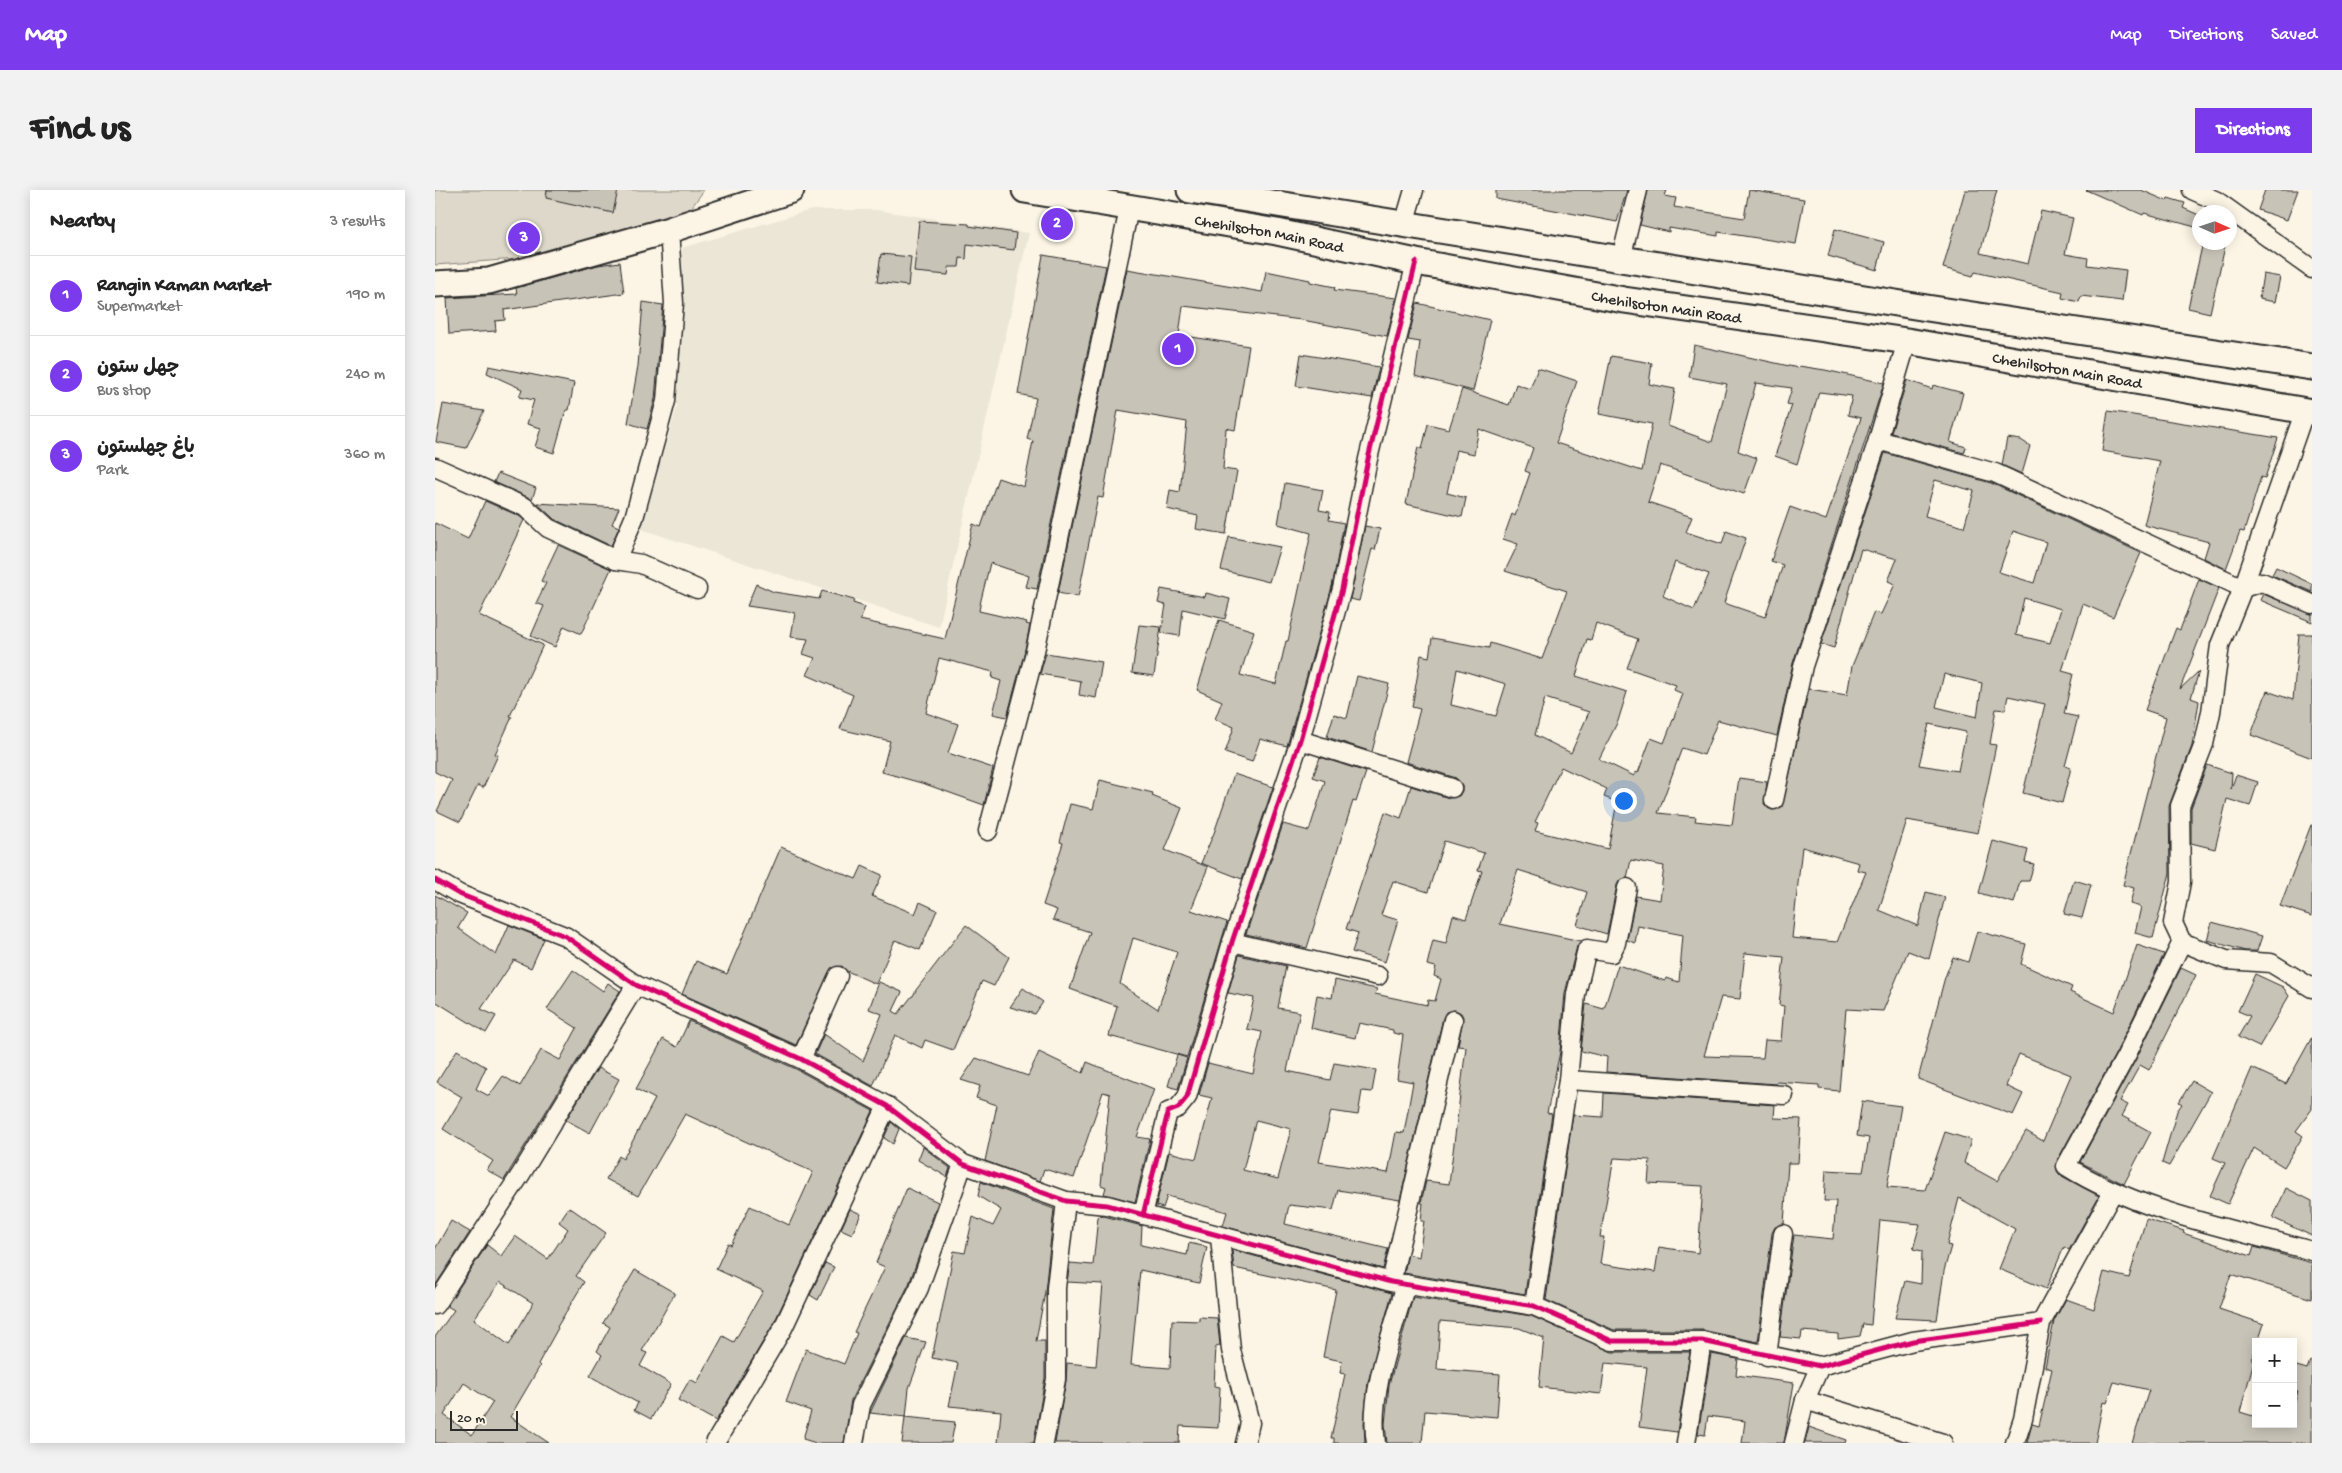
<!DOCTYPE html>
<meta charset="utf-8">
<style>
body{margin:0;font-family:"Gochi Hand","Playpen Sans Arabic",sans-serif;background:#f2f2f2;color:#222}
.controls{position:absolute;right:15px;bottom:15px;display:grid;overflow:hidden;border-radius:0px;box-shadow:0 2px 12px #0003}
.controls button{width:45px;height:45px;display:grid;place-items:center;padding:0;border:0;border-bottom:1px solid #e0e0e0;background:#fff;color:#222;font:25px sans-serif}
.compass{position:absolute;left:1757px;top:15px;width:45px;height:45px;border-radius:50%;background:#fff;box-shadow:0 2px 12px #0003;rotate:93deg}
.scale{position:absolute;left:15px;bottom:12px;width:68px;box-sizing:border-box;padding-left:5px;border:2px solid #2b2b2b;border-top:0;font-size:14px;line-height:18px;white-space:nowrap;color:#2b2b2b;-webkit-text-stroke:4px #fcf5e5;paint-order:stroke}
.you{position:absolute;left:1188px;top:610px;width:18px;height:18px;margin:-12px;border:4px solid #fff;border-radius:50%;background:#1a73e8;box-shadow:0 0 0 8px #1a73e833}
.badge{display:grid;place-items:center;width:32px;height:32px;border-radius:50%;background:#7c3aed;color:#fff;font-size:16px;font-weight:700}
.pin{position:absolute;translate:-50% -50%;border:2px solid #fff;box-shadow:0 1px 5px #0006}
.list{margin:0;padding:0;list-style:none}
h2{display:flex;justify-content:space-between;align-items:center;height:65px;margin:0;padding:0 20px;font-size:21px}
h2 small{font-size:16px;font-weight:400;color:#767676}
.list li{display:grid;grid-template-columns:32px 1fr auto;gap:15px;align-items:center;box-sizing:border-box;height:80px;padding:0 20px;border-top:1px solid #e0e0e0}
.list b{display:block;font-size:19px;white-space:nowrap}
.list p{margin:0;font-size:16px;white-space:nowrap;color:#767676}
.list em{font-size:16px;font-style:normal;color:#767676}
.map{position:relative;flex:none;width:1877px;height:1253px;overflow:hidden;border-radius:0px}
header{display:flex;align-items:center;gap:30px;box-sizing:border-box;height:70px;padding:0 25px;background:#7c3aed;color:#fff}
header strong{font-size:24px}
nav{display:flex;gap:28px;margin-inline-start:auto;font-size:18px}
.intro{display:flex;align-items:center;justify-content:space-between;box-sizing:border-box;height:120px;padding:0 30px}
h1{margin:0;font-size:35px}
.button{padding:12px 22px;border-radius:0px;background:#7c3aed;color:#fff;font-size:18px;font-weight:700}
main{display:flex;gap:30px;padding:0 30px}
aside{flex:1;background:#fff;border-radius:0px;box-shadow:0 2px 12px #0003}
.map>svg:first-child{display:block}
.built{fill:#ece6d7}
.green{fill:#ded8ca;stroke:#84827a}
.building{fill:#c8c3b7;stroke:#2b2b2b;fill-rule:evenodd}
.lines{fill:none;stroke-linecap:round;stroke-linejoin:round}
.street-casing{stroke:#2b2b2b;stroke-width:21}
.secondary-casing{stroke:#2b2b2b;stroke-width:29}
.street{stroke:#fcf5e5;stroke-width:18}
.secondary{stroke:#fcf5e5;stroke-width:25}
.cycleway-casing{stroke:#fcf5e5;stroke-width:8}
.cycleway{stroke:#d6006c;stroke-width:5}
.labels{text-anchor:middle;stroke-width:5;stroke-linejoin:round;paint-order:stroke}
.street-label{font-size:16px;fill:#2b2b2b;stroke:#fcf5e5}
</style>
<header>
<strong>Map</strong>
<nav><a>Map</a><a>Directions</a><a>Saved</a></nav>
</header>
<div class="intro"><h1>Find us</h1><a class="button">Directions</a></div>
<main>
<aside>
<h2>Nearby<small>3 results</small></h2>
<ul class="list">
<li><span class="badge">1</span><div><b>Rangin Kaman Market</b><p>Supermarket</p></div><em>190 m</em></li>
<li><span class="badge">2</span><div><b>چهل ستون</b><p>Bus stop</p></div><em>240 m</em></li>
<li><span class="badge">3</span><div><b>باغ چهلستون</b><p>Park</p></div><em>360 m</em></li>
</ul>
</aside>
<div class="map">
<svg width="1877" height="1253" viewBox="0 0 1877 1253">
<rect width="100%" height="100%" fill="#fcf5e5"/>
<filter id="ink" filterUnits="userSpaceOnUse"><feTurbulence type="fractalNoise" baseFrequency=".02" numOctaves="2"/><feDisplacementMap in="SourceGraphic" scale="10" xChannelSelector="R" yChannelSelector="G"/><feConvolveMatrix kernelMatrix="1 2 1 2 8 2 1 2 1" color-interpolation-filters="sRGB"/></filter>
<g filter="url(#ink)">
<polygon class="built" points="376,20 441,20 594,43 504,437 206,339 242,217 247,58"/>
<polygon class="green" points="0,0 269,0 249,28 109,67 0,75"/>
<g class="building">
<polygon points="112,0 183,0 178,23 111,8"/>
<polygon points="1061,0 1192,0 1182,32 1061,9"/>
<polygon points="1213,0 1232,0 1230,6 1241,8 1239,17 1309,28 1314,0 1369,9 1361,54 1283,42 1283,46 1234,38 1234,42 1205,35"/>
<polygon points="1530,0 1562,0 1545,63 1593,74 1606,21 1638,28 1630,64 1653,68 1652,75 1691,80 1687,111 1646,106 1644,112 1627,108 1628,102 1540,82 1538,86 1508,78"/>
<polygon points="1651,0 1706,0 1732,11 1733,8 1750,13 1748,18 1764,25 1764,38 1709,23 1708,25"/>
<polygon points="1830,0 1863,0 1852,30 1823,20"/>
<polygon points="484,31 534,34 534,36 581,43 579,60 532,54 531,69 525,68 524,77 514,77 513,85 479,82"/>
<polygon points="1400,39 1449,52 1442,80 1393,66"/>
<polygon points="1768,52 1791,52 1775,123 1753,118"/>
<polygon points="446,64 476,67 473,96 442,92"/>
<polygon points="608,65 671,76 602,399 591,397 594,386 555,373 546,410 544,421 592,432 591,434 595,435 589,464 572,527 558,524 566,491 557,488 558,482 504,468 491,523 523,534 513,563 558,578 549,615 490,594 447,582 455,551 405,539 418,505 372,485 380,468 368,464 373,449 356,447 360,423 312,416 321,394 339,402 384,409 387,401 419,410 418,413 430,417 425,430 510,449 538,334 546,337 563,288 589,297 598,251 592,249 601,208 583,204"/>
<polygon points="185,72 189,103 69,120 70,130 60,131 61,141 14,144 12,108 82,104 81,98 163,75"/>
<polygon points="692,79 827,102 831,81 875,90 875,92 900,97 899,100 961,108 952,146 867,130 748,116 744,145 814,156 800,240 791,238 788,279 802,281 791,344 761,339 763,326 732,319 735,300 745,302 752,232 683,220 668,308 663,307 643,407 623,403"/>
<polygon points="1828,84 1845,87 1840,112 1824,109"/>
<polygon points="208,112 228,115 220,209 212,239 193,233 203,176"/>
<polygon points="982,113 1055,130 1038,201 980,186 985,152 973,150"/>
<path d="M1259,155L1363,178L1364,176L1390,180L1449,193L1358,473L1342,546L1283,530L1269,565L1247,558L1223,623L1261,627L1260,631L1297,635L1304,588L1332,592L1329,614L1337,620L1347,617L1374,499L1412,505L1417,476L1439,422L1446,424L1460,394L1453,391L1462,369L1426,359L1399,458L1386,454L1450,263L1556,293L1706,363L1678,427L1648,414L1627,481L1638,484L1629,524L1643,527L1630,576L1636,578L1627,613L1588,603L1610,514L1573,506L1570,520L1561,519L1555,554L1561,555L1543,643L1472,630L1444,720L1483,736L1491,702L1510,707L1494,769L1473,761L1448,821L1411,819L1404,901L1384,899V895L1342,892L1341,894L1171,882L1172,867L1146,861L1151,814L1169,819L1183,775L1230,791L1231,788L1244,792L1248,745L1203,736L1200,753L1192,750L1201,706L1225,710L1229,676L1196,670L1192,688L1184,691L1182,695L1172,744L1142,735L1152,702L1083,680L1065,734L1146,751L1142,756L1130,803L1125,862L1112,923L1117,924L1090,1104L969,1083L973,1064L984,1067L989,1031H986L988,1013H986L991,991L1014,994L1031,857L1023,856L1028,827L1026,823L1020,820L1011,822L1008,828L965,1010L903,1000L898,1020L854,1015L850,1034L953,1059L948,1079L788,1036L792,1022L732,1006L728,1018L721,1016L734,962L761,969L777,908L764,905L773,873L818,884L827,842L812,839L819,808L793,803L804,765L851,776L843,818L865,822L852,881L895,890L899,873L941,880L937,902L927,901L923,925L896,921L884,972L953,983L961,942L969,943L978,892L962,889L968,845L958,843V840L924,833L920,848L876,838L882,805L897,808L900,790L942,799L940,804L992,815L993,810L1000,811L1006,789L999,786L1001,777L992,775L998,750L1011,753L1018,725L1031,729L1047,681L1043,680L1049,663L1009,651L993,702L958,691L946,725L963,730L950,772L917,762L923,743L911,739L950,622L966,628L976,596L1014,608L1024,606L1027,601V595L1021,588L971,572L985,519L977,517L986,465L994,467L997,448L1054,458L1055,453L1107,469L1132,401L1070,381L1083,354L1068,349L1077,324L1080,326L1095,283L1090,281L1098,258L1044,239L1039,264L1021,260L1012,303L1031,308L1027,327L971,314L983,257L987,259L993,234L1014,239L1027,199L1074,215L1081,194L1095,199L1103,178L1142,191L1121,253L1207,281L1217,234L1164,224L1176,166L1217,173L1214,194L1240,199L1233,236L1277,252L1292,194L1254,187ZM1321,193L1357,198L1352,214L1357,215L1340,266L1362,274L1384,202L1417,206L1413,225L1426,228L1391,330L1355,317L1336,371L1348,375L1330,427L1289,413L1311,348L1291,341L1287,354L1251,342L1257,327L1213,312L1225,275L1309,304L1322,268L1303,261ZM1500,290L1539,301L1529,337L1490,326ZM1578,341L1611,352L1599,393L1564,382ZM1240,372L1274,384L1259,420L1228,406ZM1589,408L1626,419L1615,453L1581,445ZM1161,433L1203,449L1192,478L1241,495L1239,500L1248,504L1229,553L1216,548L1203,583L1200,582L1199,586L1164,569L1183,531L1192,502L1141,486L1152,449L1156,450ZM1022,479L1071,494L1061,526L1016,515ZM1509,484L1547,493L1542,527L1501,517ZM1110,508L1154,522L1136,563L1100,545ZM1494,534L1531,542L1523,581L1484,575ZM1126,577L1172,599L1169,607L1182,612L1173,659L1100,641L1103,633L1100,632ZM1367,657L1424,673L1422,680L1431,682L1402,752L1357,748ZM1310,763L1349,767L1344,815L1349,816L1346,851L1330,850L1328,868L1269,866L1286,807L1305,809ZM821,930L856,939L843,989L808,980Z"/>
<polygon points="866,164 944,177 937,208 861,196"/>
<polygon points="54,176 139,193 134,220 131,220 119,263 100,257 106,238 92,234 99,210 84,207 87,199 52,183"/>
<polygon points="1472,190 1497,199 1498,195 1528,203 1515,252 1531,257 1529,263 1456,243"/>
<polygon points="8,214 49,221 31,258 1,252"/>
<polygon points="1673,221 1843,248 1830,288 1826,287 1809,342 1805,341 1791,379 1769,368 1774,352 1709,335 1725,271 1667,261"/>
<polygon points="1572,248 1586,250 1595,256 1587,284 1567,275"/>
<polygon points="63,283 101,298 97,309 59,292"/>
<polygon points="850,293 888,300 884,320 895,322 894,330 909,333 897,397 852,556 825,549 817,572 790,563 799,537 780,529 787,511 762,500 784,430 819,441 805,485 841,494 851,451 853,451 876,343 843,334"/>
<polygon points="50,311 84,326 89,330 44,425 108,455 75,526 77,527 60,564 63,565 48,598 43,595 25,632 2,621 17,590 0,582 0,333 33,349"/>
<polygon points="102,313 184,318 177,334 184,337 176,356 119,329"/>
<polygon points="930,336 945,339 940,360 937,359 924,411 915,409"/>
<polygon points="794,347 845,357 834,392 786,380"/>
<polygon points="123,355 176,379 146,444 129,436 120,457 96,446 109,416 101,413 111,393 106,391"/>
<polygon points="1841,377 1877,394 1877,402 1837,385"/>
<polygon points="1764,389 1784,398 1745,499 1764,481 1756,508 1764,511 1757,556 1734,616 1735,683 1718,748 1700,743 1706,717 1695,714 1699,698 1688,695 1731,527 1710,520 1741,438 1745,440"/>
<polygon points="726,399 770,407 771,403 795,409 790,429 748,419 745,446 726,443 731,415 723,413"/>
<polygon points="1828,404 1877,424 1877,432 1825,410"/>
<polygon points="704,435 726,437 719,486 697,483"/>
<polygon points="1864,444 1877,444 1877,568 1816,545 1832,501 1858,510"/>
<polygon points="611,463 667,472 661,508 644,505 646,491 605,484"/>
<polygon points="922,486 954,494 937,562 892,547 899,524 912,528"/>
<polygon points="885,567 931,582 921,612 918,611 872,758 811,744 848,634 874,641 890,591 878,587"/>
<polygon points="1772,575 1797,583 1796,599 1801,585 1823,592 1815,616 1792,609 1780,659 1756,653 1756,618"/>
<polygon points="799,584 838,597 807,689 766,673 779,643"/>
<path d="M665,590L718,603L717,606L747,618L730,660L773,677L756,720L792,732L752,867L674,846L682,816L635,799L655,742L618,730L622,720L608,715L628,653L625,652L635,614L658,619ZM698,748L742,762L723,819L685,794Z"/>
<polygon points="1876,635 1877,635 1877,726 1845,716"/>
<polygon points="1558,651 1593,660 1590,672 1599,674 1594,691 1585,691 1579,713 1544,703"/>
<polygon points="346,657 421,689 427,676 447,685 437,706 480,724 485,712 502,720 485,760 460,750 441,794 412,781 407,776 396,778 361,855 247,804 261,771 292,784"/>
<polygon points="1639,690 1656,695 1647,728 1629,724"/>
<polygon points="0,705 32,723 23,738 61,765 74,735 109,749 96,778 79,770 46,819 61,826 51,843 0,811"/>
<polygon points="1777,732 1827,746 1822,761 1810,761 1772,750"/>
<polygon points="531,735 574,767 559,796 547,791 518,860 490,850 487,858 460,845 438,896 380,864 389,844 428,871 447,824 434,819 444,792 467,802 458,821 463,824 477,806 478,806 481,800"/>
<polygon points="1542,741 1591,754 1586,774 1637,797 1635,802 1679,822 1702,755 1729,764 1682,861 1622,971 1622,981 1625,985 1664,1006 1634,1060 1629,1057 1611,1099 1564,1079 1580,1039 1524,1008 1512,1055 1516,1056 1509,1081 1502,1130 1460,1128 1470,1091 1486,1094 1487,1061 1478,1059 1485,1034 1445,1030 1436,1135 1428,1134 1425,1146 1403,1149 1403,1144 1367,1141 1366,1149 1345,1147 1359,1045 1398,1049 1401,1011 1389,1011 1391,980 1428,982 1434,948 1422,946 1427,911 1466,916 1452,997 1490,1000 1510,942 1536,950 1529,973 1562,991 1591,941 1608,951 1636,885 1584,864 1571,896 1588,904 1578,925 1483,889 1510,787 1518,767 1533,772"/>
<polygon points="1746,778 1761,785 1714,880 1705,875 1685,911 1693,915 1687,926 1716,942 1689,994 1645,972 1700,871"/>
<polygon points="138,780 168,801 173,793 185,801 69,990 52,980 58,971 8,939 27,907 2,892 22,860 51,877 41,899 54,906 68,886 85,896 106,860 125,870 142,838 112,819"/>
<polygon points="1820,784 1848,797 1854,806 1824,857 1803,847 1815,826 1803,821"/>
<polygon points="588,798 608,812 600,824 575,817"/>
<polygon points="254,831 361,879 438,921 339,1133 281,1231 243,1210 255,1189 262,1193 288,1146 299,1152 328,1101 281,1079 293,1053 296,1055 315,1016 354,1035 378,982 250,924 203,1006 171,989 184,966 188,969 220,909 201,899 228,849 242,857"/>
<polygon points="1877,847 1877,919 1861,941 1868,946 1849,977 1819,958 1793,1014 1775,1006 1790,973 1778,968 1817,878 1851,894"/>
<polygon points="604,862 648,883 652,872 719,899 702,947 715,949 700,1012 669,1004 671,997 666,995 675,904 668,902 639,988 609,979 605,991 550,971 562,915 541,908 545,896 526,890 541,868 593,886"/>
<polygon points="742,865 752,868 743,899 733,896"/>
<polygon points="163,878 184,889 155,943 131,930"/>
<polygon points="1757,891 1776,902 1734,976 1727,973 1742,921 1747,914 1744,912"/>
<path d="M1169,903L1340,915L1339,928L1366,929L1363,973H1353L1349,1034L1340,1037L1337,1043L1323,1152L1267,1140H1179L1111,1110L1138,925L1168,927ZM1179,968L1215,970L1213,993L1268,996L1263,1063L1224,1057L1220,1082L1165,1074L1169,1047H1165Z"/>
<polygon points="456,932 464,939 458,954 449,948"/>
<polygon points="488,957 515,978 512,987 483,970"/>
<polygon points="546,992 619,1019 610,1102 601,1151 610,1151 610,1188 599,1253 563,1253 566,1221 514,1216 523,1173 497,1168 519,1061 530,1063 538,1027 558,1036 566,1020 543,1006"/>
<polygon points="472,998 503,1012 474,1094 416,1210 409,1253 381,1253 368,1249 376,1221 351,1212 371,1159 409,1174 422,1143 419,1142 450,1077 441,1073"/>
<polygon points="1851,998 1877,1011 1877,1046 1838,1028"/>
<path d="M134,1017L171,1043L141,1086L149,1092L122,1137L123,1138L103,1174L105,1176L75,1227L114,1253H0V1147L19,1120L12,1116L52,1055L66,1066L80,1046L113,1069L133,1039L124,1032ZM65,1092L98,1113L74,1155L39,1129ZM29,1193L58,1212L37,1245L9,1225Z"/>
<polygon points="415,1019 426,1024 417,1044 406,1039"/>
<polygon points="665,1025 707,1036 706,1055 752,1065 754,1053 772,1057 764,1093 705,1080 696,1175 735,1178 737,1130 764,1131 764,1127 782,1128 785,1155 781,1156 779,1196 785,1197 783,1238 745,1236 744,1253 620,1253 631,1191 632,1173 661,1176 668,1094 632,1092 635,1073 658,1075 663,1027"/>
<polygon points="1711,1029 1749,1041 1748,1043 1816,1066 1819,1057 1877,1073 1877,1109 1796,1084 1784,1119 1829,1134 1823,1152 1821,1152 1817,1170 1819,1171 1805,1222 1821,1227 1821,1234 1858,1234 1858,1217 1863,1202 1858,1201 1858,1175 1872,1179 1875,1171 1877,1172 1877,1253 1697,1253 1714,1200 1679,1192 1672,1213 1668,1212 1660,1253 1592,1253 1597,1234 1604,1236 1617,1179 1610,1177 1619,1131 1631,1109 1659,1119 1669,1082 1694,1088"/>
<polygon points="16,1031 35,1042 0,1096 0,1059"/>
<polygon points="797,1060 957,1103 933,1192 929,1233 930,1253 899,1253 899,1248 896,1248 910,1184 905,1183 907,1171 888,1167 901,1100 799,1078"/>
<polygon points="390,1073 399,1077 383,1110 375,1105"/>
<polygon points="200,1080 240,1103 207,1161 212,1163 205,1176 236,1194 216,1229 199,1220 203,1213 155,1186 167,1165 162,1161 175,1137 168,1133"/>
<polygon points="978,1107 1096,1126 1177,1162 1255,1162 1242,1242 1204,1237 1212,1177 1170,1173 1166,1204 1104,1197 1109,1148 1084,1138 1005,1131 1002,1179 1065,1184 1062,1227 990,1221 987,1253 952,1253 950,1234 954,1195"/>
<polygon points="471,1148 491,1152 474,1198 471,1227 435,1223"/>
<polygon points="1276,1164 1303,1169 1301,1185 1359,1193 1349,1253 1307,1253 1310,1231 1273,1226 1270,1245 1263,1244"/>
<polygon points="470,1227 520,1232 516,1253 467,1253"/>
<polygon points="1374,1237 1411,1250 1410,1253 1370,1253"/>
</g>
<g class="lines">
<defs>
<g id="street">
<polyline points="1757,0 1782,11 1877,79"/>
<polyline points="969,34 979,0"/>
<polyline points="1186,69 1203,0"/>
<polyline points="1870,220 1808,398 1785,455 1776,522 1769,554 1745,616 1746,692 1738,733 1747,752 1791,770 1836,773 1877,798"/>
<polyline points="1443,250 1560,283 1808,398 1827,392 1877,414"/>
<polyline points="0,277 90,317 113,338 181,370 206,374 262,399"/>
<polyline points="181,370 199,328 231,211 239,113 234,40"/>
<polyline points="865,550 1017,598"/>
<polyline points="1339,610 1368,476 1443,250 1472,151"/>
<polyline points="553,641 599,466 694,19"/>
<polyline points="0,690 24,704 130,746 201,795 366,869 452,916 528,974 631,1011 672,1015 956,1092 1099,1116 1177,1151 1267,1151 1385,1176 1478,1151 1606,1133"/>
<polyline points="797,752 943,786"/>
<path d="M1747,752L1691,866L1631,976C1704,1022 1794,1038 1877,1061"/>
<polyline points="366,869 403,786"/>
<polyline points="1133,890 1349,905"/>
<polyline points="708,1025 733,922 743,918 752,907 797,752 865,550 907,399 933,269 981,72"/>
<polyline points="785,1047 796,1160 815,1233 810,1253"/>
<polyline points="956,1092 1018,830"/>
<polyline points="0,1115 86,984 201,795"/>
<polyline points="1099,1116 1133,890 1141,804 1152,759 1176,763 1181,753 1192,698"/>
<polyline points="1332,1166 1348,1044"/>
<polyline points="1370,1210 1508,1253"/>
<polyline points="280,1253 348,1138 452,916"/>
<polyline points="419,1253 426,1215 484,1098 528,974"/>
<polyline points="609,1253 621,1189 621,1098 631,1011"/>
<path d="M941,1253C933,1204 958,1141 971,1094"/>
<polyline points="1251,1253 1267,1151"/>
<polyline points="1359,1253 1370,1210 1385,1176"/>
<polyline points="1580,1253 1588,1229 1606,1133 1678,1002"/>
</g>
<g id="secondary">
<path id="s1" d="M590,0L842,42L981,72L1189,110L1472,151L1877,222"/>
<polyline points="755,0 1492,118 1877,177"/>
<polyline points="0,94 54,91 234,40 356,0"/>
</g>
</defs>
<use href="#street" class="street-casing"/>
<use href="#secondary" class="secondary-casing"/>
<use href="#street" class="street"/>
<use href="#secondary" class="secondary"/>
<defs>
<g id="cycleway">
<polyline points="0,690 24,704 130,746 201,795 366,869 452,916 528,974 631,1011 672,1015 956,1092 1099,1116 1177,1151 1267,1151 1385,1176 1478,1151 1606,1133"/>
<polyline points="708,1025 733,922 743,918 752,907 797,752 865,550 907,399 933,269 981,72"/>
</g>
</defs>
<use href="#cycleway" class="cycleway-casing"/>
<use href="#cycleway" class="cycleway"/>
</g>
</g>
<g class="labels">
<g class="street-label">
<text dy="6" stroke="none"><textPath href="#s1" startOffset="248">Chehilsoton Main Road</textPath></text>
<text dy="6" stroke="none"><textPath href="#s1" startOffset="652">Chehilsoton Main Road</textPath></text>
<text dy="6" stroke="none"><textPath href="#s1" startOffset="1058">Chehilsoton Main Road</textPath></text>
</g>
</g>
</svg>
<div class="controls">
<button>+</button>
<button>−</button>
</div>
<svg class="compass" viewBox="-18 -18 36 36"><path d="M0-13l5 13h-10z" fill="#e53935"/><path d="M0 13l5-13h-10z" fill="#767676"/></svg>
<div class="scale">20 m</div>
<div class="you"></div>
<div class="pin badge" style="left:743px;top:159px">1</div>
<div class="pin badge" style="left:622px;top:34px">2</div>
<div class="pin badge" style="left:89px;top:48px">3</div>
</div>
</main>
